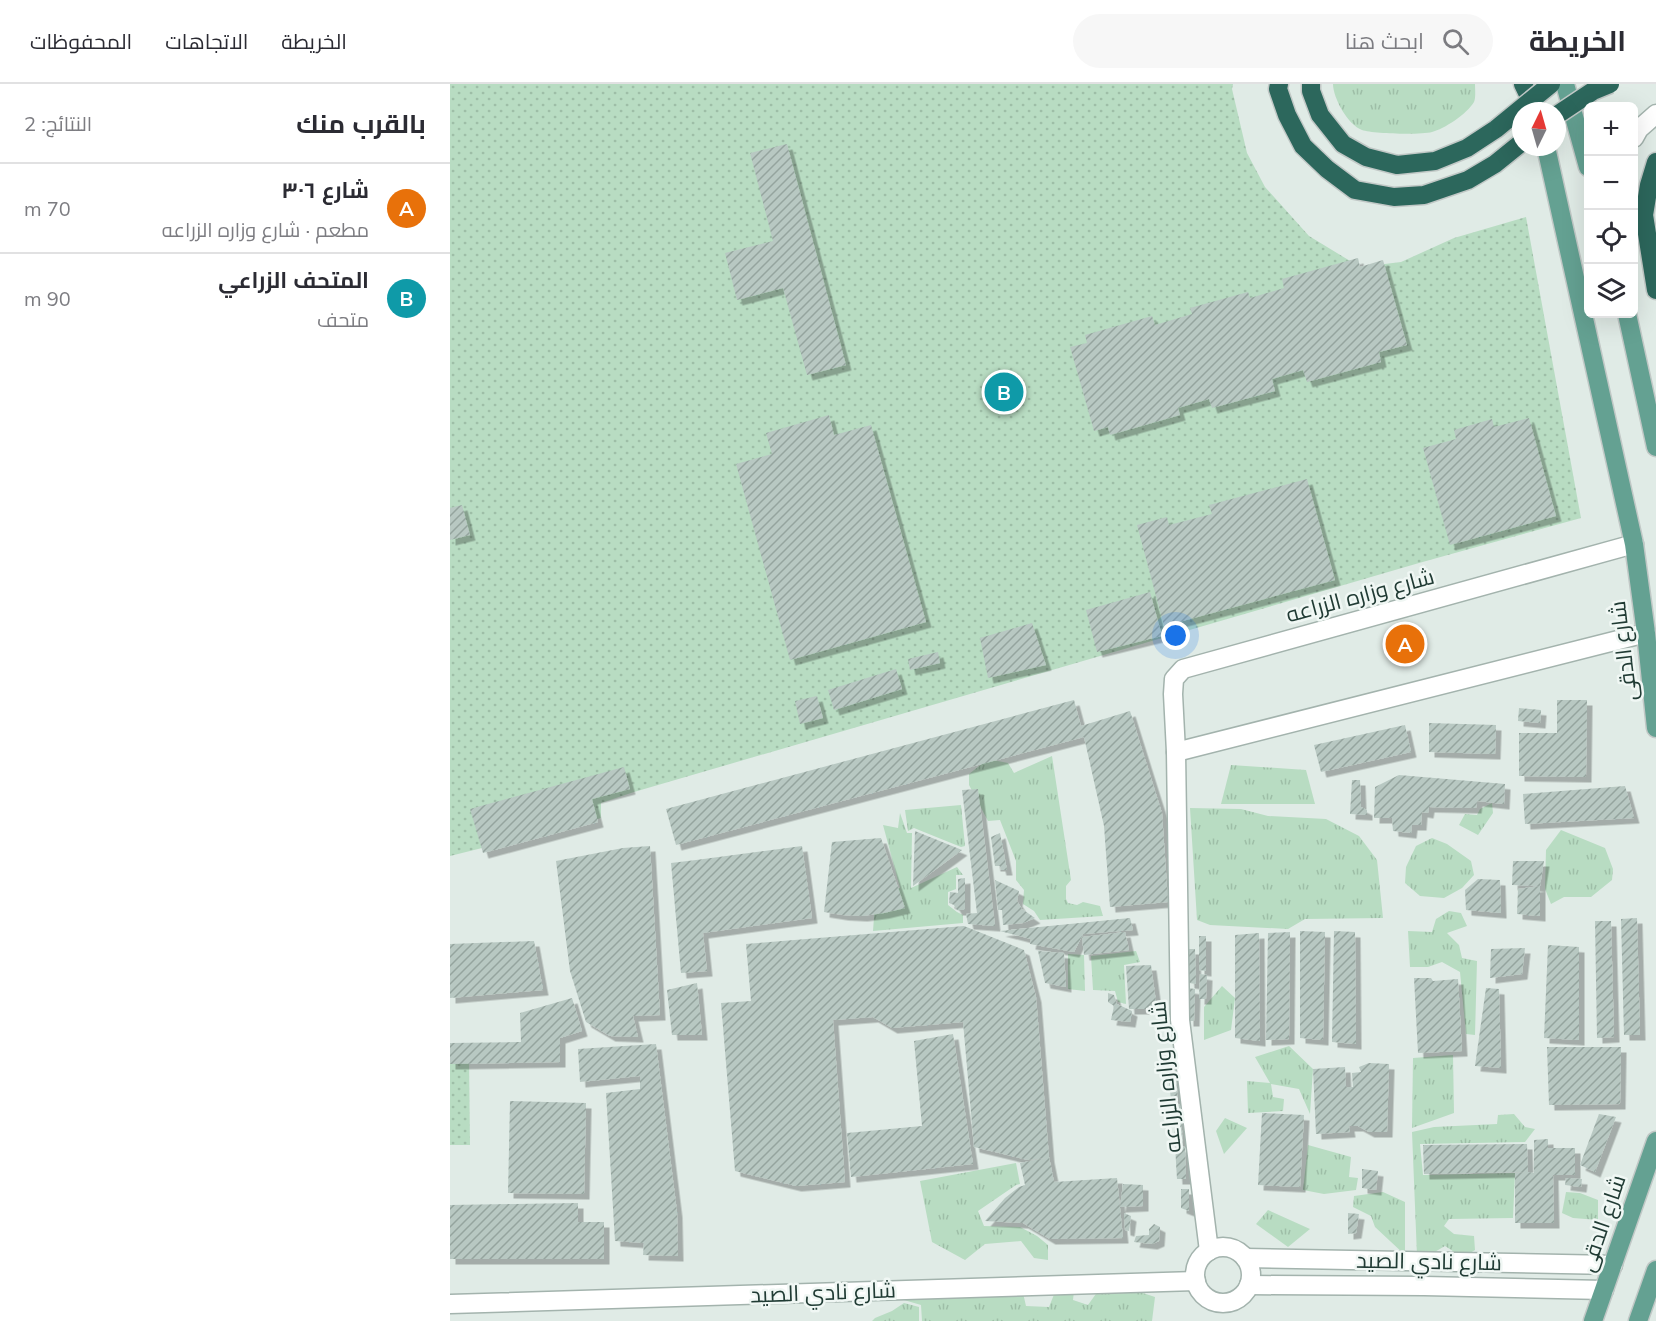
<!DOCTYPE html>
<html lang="ar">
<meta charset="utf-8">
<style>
body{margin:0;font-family:Mulish,Cairo,sans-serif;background:#f7f7f7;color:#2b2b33;direction:rtl}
.controls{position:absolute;right:18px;top:18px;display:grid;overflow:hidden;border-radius:9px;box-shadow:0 6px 24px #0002}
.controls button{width:54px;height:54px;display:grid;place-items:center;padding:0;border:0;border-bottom:2px solid #e1e1e2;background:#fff;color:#2b2b33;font:30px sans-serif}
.compass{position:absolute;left:1062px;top:18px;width:54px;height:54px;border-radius:50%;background:#fff;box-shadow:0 6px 24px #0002;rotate:5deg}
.you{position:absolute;left:726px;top:552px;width:21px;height:21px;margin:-15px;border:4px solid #fff;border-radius:50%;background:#1a73e8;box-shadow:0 0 0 9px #1a73e833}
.badge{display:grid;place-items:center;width:39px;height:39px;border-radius:50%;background:#ea580c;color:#fff;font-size:20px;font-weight:700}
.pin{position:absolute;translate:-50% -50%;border:3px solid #fff;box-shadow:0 2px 6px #0006}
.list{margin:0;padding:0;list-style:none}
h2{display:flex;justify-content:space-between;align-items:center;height:78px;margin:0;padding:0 24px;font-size:26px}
h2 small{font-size:20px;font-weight:400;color:#7c7c81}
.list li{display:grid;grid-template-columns:39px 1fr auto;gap:18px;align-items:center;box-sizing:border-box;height:90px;padding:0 24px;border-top:2px solid #e1e1e2}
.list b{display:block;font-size:22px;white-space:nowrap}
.list p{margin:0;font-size:20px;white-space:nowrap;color:#7c7c81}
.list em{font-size:20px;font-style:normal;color:#7c7c81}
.icon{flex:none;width:33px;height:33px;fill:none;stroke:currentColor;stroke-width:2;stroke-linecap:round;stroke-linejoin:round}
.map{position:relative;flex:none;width:1206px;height:1237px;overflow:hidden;direction:ltr}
header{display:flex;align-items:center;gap:36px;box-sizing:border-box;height:84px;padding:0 30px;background:#fff;border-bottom:2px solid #e1e1e2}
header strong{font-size:28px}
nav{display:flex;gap:33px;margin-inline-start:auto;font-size:21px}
.search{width:420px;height:54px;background:#f7f7f7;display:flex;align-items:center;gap:15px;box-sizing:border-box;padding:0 21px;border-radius:33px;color:#7c7c81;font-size:22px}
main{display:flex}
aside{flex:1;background:#fff}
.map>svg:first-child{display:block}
.grass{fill:url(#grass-tufts)}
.park{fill:url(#park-dots)}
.building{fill:url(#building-hatch);filter:url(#shadow)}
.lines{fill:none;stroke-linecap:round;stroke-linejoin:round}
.minor-casing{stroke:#a3b3ad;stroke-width:21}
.major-casing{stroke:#c1c8c6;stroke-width:21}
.highway-casing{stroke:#c1c8c6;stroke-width:21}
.minor{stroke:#fff;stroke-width:18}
.major{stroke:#64a192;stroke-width:18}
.highway{stroke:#2c675c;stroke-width:18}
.highway-bridge-casing{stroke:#c1c8c6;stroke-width:21;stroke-linecap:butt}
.highway-bridge{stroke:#2c675c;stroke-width:18}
.labels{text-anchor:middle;stroke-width:5;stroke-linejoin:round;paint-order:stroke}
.street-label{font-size:22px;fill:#203b34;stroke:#f0f7f4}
</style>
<header>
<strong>الخريطة</strong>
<div class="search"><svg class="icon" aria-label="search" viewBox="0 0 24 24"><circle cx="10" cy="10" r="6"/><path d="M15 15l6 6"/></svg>ابحث هنا</div>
<nav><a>الخريطة</a><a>الاتجاهات</a><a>المحفوظات</a></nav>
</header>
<main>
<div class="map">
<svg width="1206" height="1237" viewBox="0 0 1206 1237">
<defs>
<pattern id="grass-tufts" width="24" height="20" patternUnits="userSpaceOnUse" patternTransform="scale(1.5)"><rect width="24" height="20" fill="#b8dcc2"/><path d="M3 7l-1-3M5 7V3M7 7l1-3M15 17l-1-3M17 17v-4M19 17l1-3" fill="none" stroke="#9ebea7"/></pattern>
<pattern id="park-dots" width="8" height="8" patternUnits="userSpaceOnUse" patternTransform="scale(1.5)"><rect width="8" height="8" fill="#b8dcc2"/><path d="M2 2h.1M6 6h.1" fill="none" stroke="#9ebea7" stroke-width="1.8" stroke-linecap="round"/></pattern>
<pattern id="building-hatch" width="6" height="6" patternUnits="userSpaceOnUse" patternTransform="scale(1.5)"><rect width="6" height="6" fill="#b8c8c2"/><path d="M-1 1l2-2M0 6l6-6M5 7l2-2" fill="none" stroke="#95a49e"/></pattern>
<filter id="shadow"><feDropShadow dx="5.5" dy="5.5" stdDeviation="0" flood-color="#0004"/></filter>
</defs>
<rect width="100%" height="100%" fill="#e0ebe6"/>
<g class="grass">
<path d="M883,0H1025C1025,5 1026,14 1024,18C1017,30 994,45 982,48C971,51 923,50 912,46C898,41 883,14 883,0Z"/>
<polygon points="602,672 621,796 616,802 616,815 618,819 627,821 633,818 650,822 653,832 590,836 584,827 573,820 574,806 566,796 566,777 550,736 538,737 519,701 519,690 538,675 558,679 564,689"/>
<polygon points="781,681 856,686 865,720 771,720"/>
<polygon points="1042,719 1043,729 1028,751 1009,741 1015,730 1027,731 1030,725"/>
<polygon points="511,721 515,762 511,763 464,744 458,747 455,726"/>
<polygon points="740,724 791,725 818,732 876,735 909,752 927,776 933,834 855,835 838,845 760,841 747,836"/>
<polygon points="450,729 457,749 462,749 461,804 507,783 513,791 506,791 506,805 498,808 498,821 507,828 513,831 513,839 423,847 427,792 441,805 450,804 433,741 448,744"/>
<polygon points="1111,746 1155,764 1163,785 1162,796 1141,813 1114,813 1101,820 1095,805 1096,766"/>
<polygon points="982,754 997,760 1021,777 1024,791 1012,804 994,814 970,812 955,799 956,783 966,762"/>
<polygon points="999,827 1011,829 1017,842 997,849 1009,861 1012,874 1027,877 1025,951 1016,950 1010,888 992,878 978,883 960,883 958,847 982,848 986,835"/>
<polygon points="686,867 690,878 674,881 676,920 668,918 665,907 643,906 641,872"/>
<polygon points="618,870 634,871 635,907 618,905"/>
<polygon points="772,902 785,914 781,946 754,956 754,923"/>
<polygon points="839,962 863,985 860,1030 849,1005 821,1000 823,1013 834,1015 833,1027 798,1029 797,997 820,999 805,973"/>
<polygon points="1003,971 1004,1029 962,1044 963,974"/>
<polygon points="1064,1030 1075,1043 1085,1045 1075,1058 970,1060 973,1091 1065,1089 1063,1134 999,1135 994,1142 1004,1150 1024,1152 1025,1166 1017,1171 1006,1169 995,1162 976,1173 967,1172 962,1048 984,1043 1047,1040 1048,1031"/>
<polygon points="775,1034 797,1044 774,1070 766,1047"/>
<polygon points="858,1061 901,1073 899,1093 908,1094 906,1106 874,1110 853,1106"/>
<polygon points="566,1079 570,1100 566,1101 528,1127 534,1142 570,1143 587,1152 598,1161 598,1176 584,1174 571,1157 535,1160 515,1176 482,1158 470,1097"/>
<polygon points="933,1108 955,1118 955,1171 925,1143 921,1132 903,1123 904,1112"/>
<polygon points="1116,1108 1130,1109 1148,1116 1148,1136 1123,1134 1112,1129"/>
<polygon points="818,1126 860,1145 838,1163 806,1140"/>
<polygon points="684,1206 705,1213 702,1237 472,1237 471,1221 454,1216 454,1211 573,1209 576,1222 599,1223 605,1208 624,1207 623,1216 638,1221 648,1207"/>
<polygon points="454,1219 469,1223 469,1237 422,1237 425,1234 442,1227"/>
</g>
<g class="park">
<polygon points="0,0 783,0 782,5 797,69 815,103 859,152 910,183 951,178 1004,154 1076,133 1131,434 969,479 184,708 151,719 151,734 0,772"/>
<polygon points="19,972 20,1061 0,1061 0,973"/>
</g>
<g class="building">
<polygon points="337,60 396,281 357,291 333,204 287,216 275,169 323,157 300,69"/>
<polygon points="908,174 910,183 933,176 957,261 929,268 931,278 857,298 853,286 822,295 825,307 762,324 759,315 728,324 730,331 660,351 658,343 644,347 620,263 637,259 635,251 702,232 705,241 742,230 740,224 798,208 800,214 834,204 832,195"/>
<polygon points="379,331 384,351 421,341 476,538 340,576 286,380 322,370 316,349"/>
<polygon points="1079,334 1106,432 1000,461 973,364 1006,355 1004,346 1042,335 1044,343"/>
<polygon points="857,395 885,496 714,542 687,441 717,433 719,441 762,430 759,421"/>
<polygon points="12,421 20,451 0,456 0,424"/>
<polygon points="700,508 712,552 647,568 636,526"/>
<polygon points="582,539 596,581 538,594 530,554"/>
<polygon points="488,568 490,579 460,586 458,575"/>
<polygon points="446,585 452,605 384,626 378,606"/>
<polygon points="367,612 373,634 350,640 345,617"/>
<polygon points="624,616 631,642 680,627 712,729 718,818 660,823 654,742 634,653 226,761 216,725"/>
<polygon points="1107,616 1137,616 1136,693 1069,692 1069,649 1107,649"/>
<polygon points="1069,624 1091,626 1090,639 1068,637"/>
<polygon points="979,639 1046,641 1045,670 979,668"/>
<polygon points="955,641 961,668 871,688 864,661"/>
<polygon points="174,683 180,705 142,715 148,738 33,769 20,725"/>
<polygon points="949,691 1055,700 1054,720 1027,717 1026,724 979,723 978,729 972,728 971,741 962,741 961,749 943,747 942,734 924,734 925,703"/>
<polygon points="902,696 910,696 911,723 917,726 917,731 900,730"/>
<polygon points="1175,702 1184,734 1075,740 1073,710"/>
<polygon points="528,705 545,842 518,840 516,830 527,829 512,706"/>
<polygon points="465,747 512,766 463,802"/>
<polygon points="550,749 557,786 551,786 550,782 545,782 541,753"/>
<polygon points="431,754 455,824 434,829 412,832 393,831 374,828 382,758"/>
<polygon points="200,762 210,931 183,932 188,953 160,952 136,938 120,887 106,777 173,764"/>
<polygon points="352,762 362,834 253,849 257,887 231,889 221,779 246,776"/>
<polygon points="1063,777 1094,777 1090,802 1090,832 1067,830 1068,805 1090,802 1062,801"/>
<polygon points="515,794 515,826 507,826 504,821 499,819 500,808 508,809 508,795"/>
<polygon points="1028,795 1050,796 1051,829 1016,826 1015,806"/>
<polygon points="545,796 569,807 567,817 572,825 585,834 573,839 553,841 552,826 548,826"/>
<polygon points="680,834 683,846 633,850 624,868 580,860 581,855 550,847"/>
<polygon points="1187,834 1190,951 1174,951 1171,835"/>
<polygon points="1145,837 1161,837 1164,953 1147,954"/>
<polygon points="514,842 574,866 586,913 599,1073 604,1098 667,1094 673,1154 600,1155 573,1139 535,1137 555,1114 569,1103 575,1101 570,1079 596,1074 578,1076 524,1063 513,938 442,944 423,933 383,936 395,1098 346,1102 285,1087 271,919 301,917 296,860"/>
<polygon points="850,847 875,848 873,956 850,954"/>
<polygon points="884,847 905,848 906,960 882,958"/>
<polygon points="675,848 679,866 634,871 632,853"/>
<polygon points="840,848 839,955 816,956 818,849"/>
<polygon points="809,849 810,957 785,954 785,851"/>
<polygon points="749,852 756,852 756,887 749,886"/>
<polygon points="84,857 93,906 0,914 0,860"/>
<polygon points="1098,861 1129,863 1129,956 1094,954"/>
<polygon points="1075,864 1072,890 1040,894 1041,865"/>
<polygon points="737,865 745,865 746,900 739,899"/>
<polygon points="588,867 614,869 616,903 595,899"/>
<polygon points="701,881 707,925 679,925 676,882"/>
<polygon points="750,890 757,891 756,915 749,915"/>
<polygon points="964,894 981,894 983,897 1008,895 1012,967 968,969"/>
<polygon points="247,899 252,951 222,951 217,906"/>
<polygon points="738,904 745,905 744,937 738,937"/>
<polygon points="1036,904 1049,905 1051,984 1025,982"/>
<polygon points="658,909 664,911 667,920 682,927 680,938 661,936 664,922 658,918"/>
<polygon points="122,914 132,947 110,954 110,978 0,980 0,959 71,958 70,929"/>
<polygon points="503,950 523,1080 401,1093 397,1049 472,1042 464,957"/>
<polygon points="206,960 227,1128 228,1172 193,1171 194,1159 165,1157 156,1009 190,1005 190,992 130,998 128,965"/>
<polygon points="1097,963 1171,963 1170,1020 1099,1021"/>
<polygon points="919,979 939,980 937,1048 919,1048 908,1042 899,1042 900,1048 866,1050 863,985 895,983 896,1003 903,1003 902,989 911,988 909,983"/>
<polygon points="717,980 725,980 728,1016 721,1016"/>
<polygon points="60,1017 136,1019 134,1110 58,1109"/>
<polygon points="723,1020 730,1020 733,1059 725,1057"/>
<polygon points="812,1029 854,1031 850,1103 808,1101"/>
<polygon points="1149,1030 1166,1033 1145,1088 1130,1081"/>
<polygon points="1098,1055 1098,1064 1125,1064 1125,1091 1103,1091 1104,1139 1065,1139 1065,1089 1074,1088 974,1090 973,1061 1077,1060 1078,1088 1084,1089 1084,1056"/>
<polygon points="725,1062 735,1063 736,1095 727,1095"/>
<polygon points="912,1085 928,1087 926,1106 912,1104"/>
<polygon points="1116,1094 1132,1095 1131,1103 1115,1101"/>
<polygon points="673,1100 693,1101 693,1122 670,1123"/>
<polygon points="731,1105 739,1105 739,1127 731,1124"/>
<polygon points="128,1119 128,1138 154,1138 154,1175 0,1175 0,1121"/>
<polygon points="674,1129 681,1132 679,1147 675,1146"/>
<polygon points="898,1129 909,1130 906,1149 898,1150"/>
<polygon points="704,1140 710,1143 709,1157 702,1160 684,1158 686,1152 699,1151 699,1145"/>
</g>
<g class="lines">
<defs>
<g id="minor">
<polyline points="1184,54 1189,45 1206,30"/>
<polyline points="726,668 1196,549"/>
<circle cx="773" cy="1191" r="28"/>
<polyline points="759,1167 730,936 726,668 723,610 724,595 733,585 1184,460"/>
<polyline points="795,1174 1163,1181"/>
<polyline points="799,1201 974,1202 1154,1206"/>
<polyline points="0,1220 746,1197"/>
</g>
<g id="major">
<polyline points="1115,0 1138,83"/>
<polyline points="1096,63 1184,460 1196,549 1206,644"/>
<polyline points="1177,230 1206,363"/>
<polyline points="1143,1237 1206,1057"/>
<polyline points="1188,1237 1206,1186"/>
</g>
<g id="highway">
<polyline points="829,0 828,5 837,31 853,62 877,85 905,106 944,113 974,111 1018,96 1045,80 1071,59"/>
<polyline points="1073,0 1086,27"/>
<polyline points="1206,78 1199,101 1194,131 1206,206"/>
</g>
</defs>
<use href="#minor" class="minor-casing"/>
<use href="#major" class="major-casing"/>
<use href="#highway" class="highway-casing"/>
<use href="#minor" class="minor"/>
<use href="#major" class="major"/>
<use href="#highway" class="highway"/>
<defs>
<g id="highway-bridge">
<polyline points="861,0 861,7 870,31 893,60 916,73 947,81 985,77 1017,64 1046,45 1101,0"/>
<polyline points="1107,31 1143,7 1160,0"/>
</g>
</defs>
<use href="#highway-bridge" class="highway-bridge-casing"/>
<use href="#highway-bridge" class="highway-bridge"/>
</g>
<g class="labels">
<g class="street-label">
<text transform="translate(910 511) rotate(-15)" y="8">شارع وزاره الزراعه</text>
<text transform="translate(1173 567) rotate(-97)" y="8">شارع الدقى</text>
<text transform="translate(715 993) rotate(-96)" y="8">شارع وزاره الزراعه</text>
<text transform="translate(1152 1139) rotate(-71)" y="8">شارع الدقى</text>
<text transform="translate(979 1177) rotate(1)" y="8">شارع نادي الصيد</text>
<text transform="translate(373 1208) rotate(-2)" y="8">شارع نادي الصيد</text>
</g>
</g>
</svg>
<div class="controls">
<button>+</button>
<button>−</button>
<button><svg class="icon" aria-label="locate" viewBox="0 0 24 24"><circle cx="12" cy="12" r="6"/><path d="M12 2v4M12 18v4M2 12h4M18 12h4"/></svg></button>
<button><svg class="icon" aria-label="layers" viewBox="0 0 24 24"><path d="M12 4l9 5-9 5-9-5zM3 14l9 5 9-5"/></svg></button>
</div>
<svg class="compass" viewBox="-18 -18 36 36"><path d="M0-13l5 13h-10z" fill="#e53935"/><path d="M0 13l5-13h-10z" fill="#7c7c81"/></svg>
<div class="you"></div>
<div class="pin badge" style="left:955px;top:560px;background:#e8710a">A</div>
<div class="pin badge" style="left:554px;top:308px;background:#0f9aa8">B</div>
</div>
<aside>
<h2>بالقرب منك<small>النتائج: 2</small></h2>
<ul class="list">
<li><span class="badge" style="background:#e8710a">A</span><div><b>شارع ٣٠٦</b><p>مطعم · شارع وزاره الزراعه</p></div><em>70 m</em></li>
<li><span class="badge" style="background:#0f9aa8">B</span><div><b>المتحف الزراعي</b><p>متحف</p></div><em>90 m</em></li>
</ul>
</aside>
</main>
